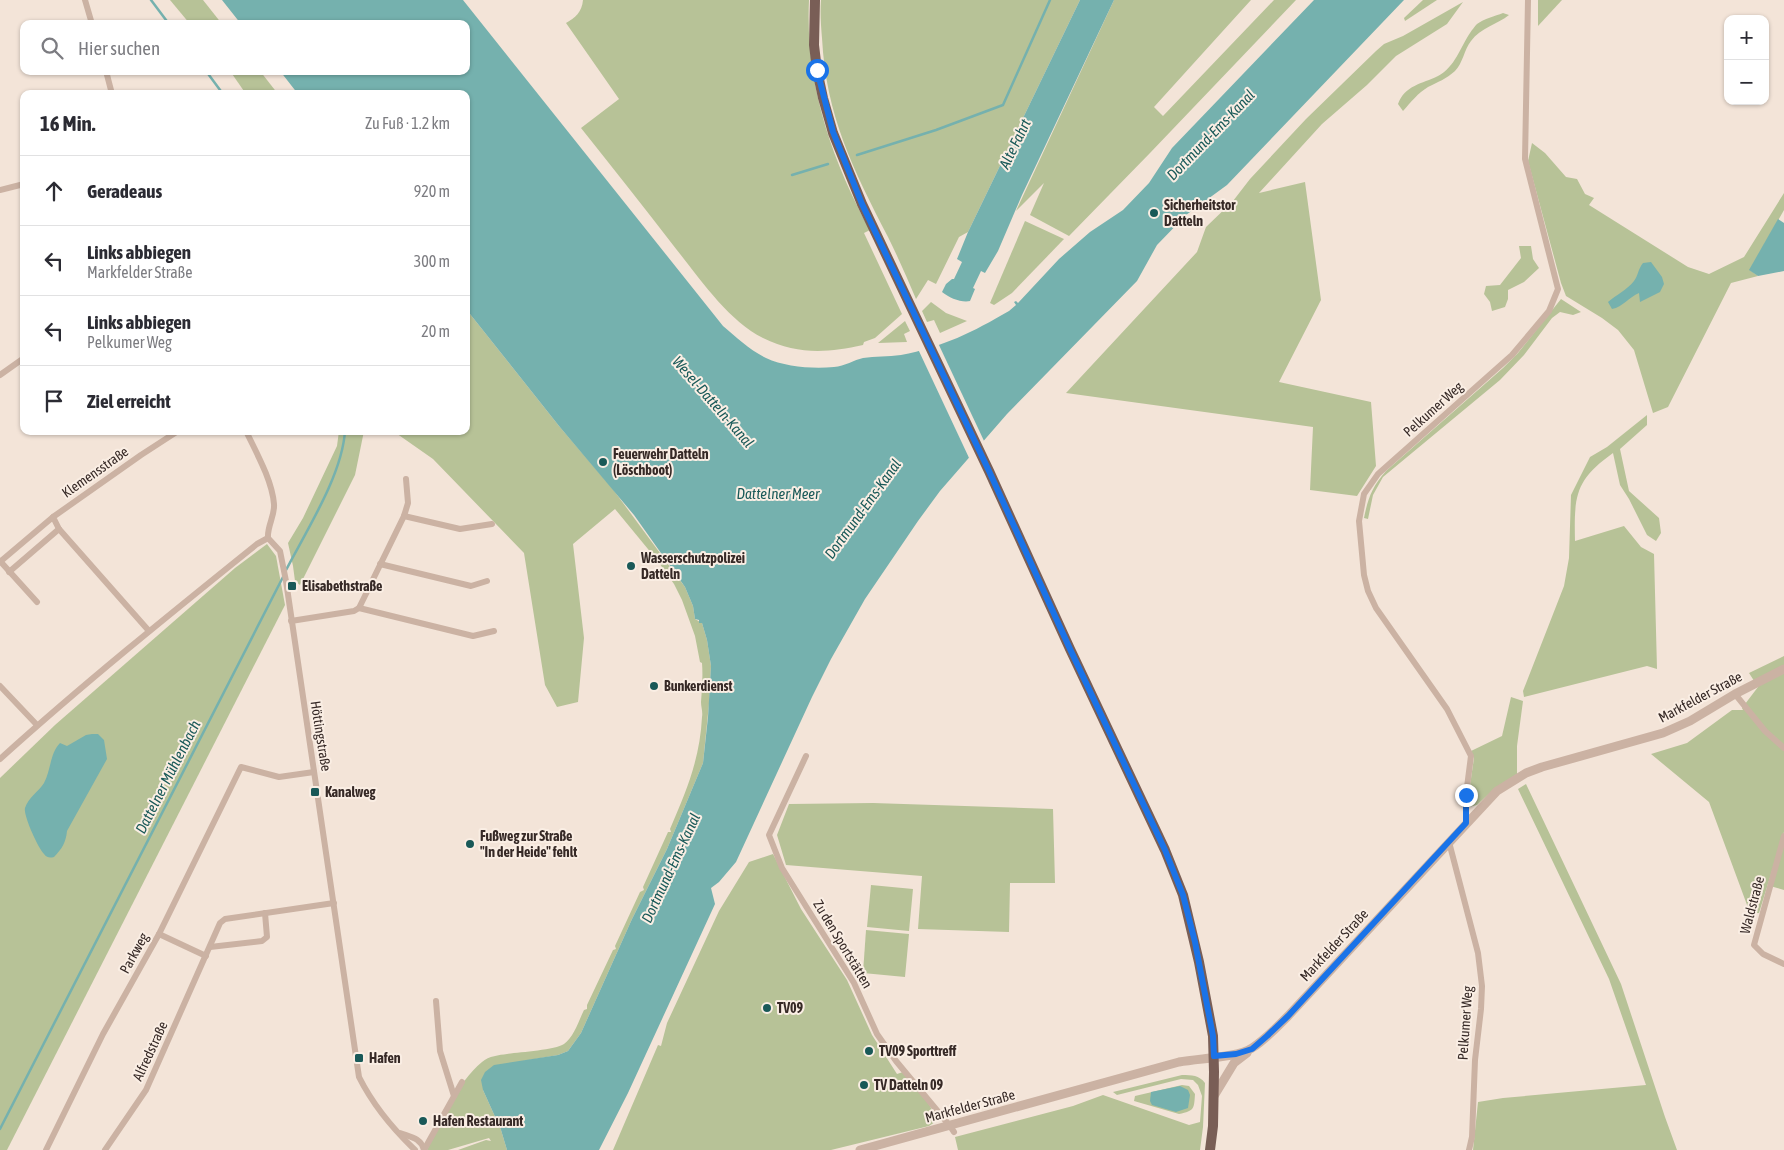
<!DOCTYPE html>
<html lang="de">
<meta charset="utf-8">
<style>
body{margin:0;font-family:"Asap Condensed",sans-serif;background:#f7f7f7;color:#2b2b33}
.controls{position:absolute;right:15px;top:15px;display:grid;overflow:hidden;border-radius:10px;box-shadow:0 1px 4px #0004}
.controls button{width:45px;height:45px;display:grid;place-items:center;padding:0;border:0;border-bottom:1px solid #e1e1e2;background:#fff;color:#2b2b33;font:25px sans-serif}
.stop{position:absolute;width:15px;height:15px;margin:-11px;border:4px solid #1a73e8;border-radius:50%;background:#fff}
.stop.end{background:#1a73e8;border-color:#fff;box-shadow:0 1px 5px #0008}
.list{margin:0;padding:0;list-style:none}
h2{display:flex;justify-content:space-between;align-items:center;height:65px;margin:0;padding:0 20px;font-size:21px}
h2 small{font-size:16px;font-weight:400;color:#7c7c81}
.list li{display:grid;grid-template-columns:32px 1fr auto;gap:15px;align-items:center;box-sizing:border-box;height:70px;padding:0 20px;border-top:1px solid #e1e1e2}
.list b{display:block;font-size:19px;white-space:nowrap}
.list p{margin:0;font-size:16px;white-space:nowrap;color:#7c7c81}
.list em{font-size:16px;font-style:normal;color:#7c7c81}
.icon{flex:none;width:28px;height:28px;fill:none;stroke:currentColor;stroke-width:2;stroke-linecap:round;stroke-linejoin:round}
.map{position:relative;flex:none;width:1784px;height:1150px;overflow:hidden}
.search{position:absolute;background:#fff;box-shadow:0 1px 4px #0004;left:20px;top:20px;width:450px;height:55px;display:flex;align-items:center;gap:12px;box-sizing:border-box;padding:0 18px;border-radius:10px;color:#7c7c81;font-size:19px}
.panel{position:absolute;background:#fff;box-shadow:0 1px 4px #0004;left:20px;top:90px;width:450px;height:345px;border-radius:10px}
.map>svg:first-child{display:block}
.green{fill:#b7c297}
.water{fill:#75b1ae}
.pier{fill:#f3e4d8}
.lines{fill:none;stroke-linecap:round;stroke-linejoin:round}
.stream{stroke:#75b1ae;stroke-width:2.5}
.minor{stroke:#cbb2a3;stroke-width:6}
.tertiary{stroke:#cbb2a3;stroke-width:9}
.primary{stroke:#795e56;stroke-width:10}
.route{stroke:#1a73e8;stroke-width:6}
.poi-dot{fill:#195958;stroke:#faeee4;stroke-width:2}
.labels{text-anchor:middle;stroke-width:4;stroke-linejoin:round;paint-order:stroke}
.poi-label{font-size:14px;font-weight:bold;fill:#362926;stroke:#faeee4;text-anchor:start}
.street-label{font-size:14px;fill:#362926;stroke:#faeee4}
.water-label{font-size:15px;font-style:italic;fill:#195958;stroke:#faeee4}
</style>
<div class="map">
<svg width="1784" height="1150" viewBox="0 0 1784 1150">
<rect width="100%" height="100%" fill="#f3e4d8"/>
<g class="green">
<polygon points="170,0 203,0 222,24 190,24"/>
<path d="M583,0H809C805,82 831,159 870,230L864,233L902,314L875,338L864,342L863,345C827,353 798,355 763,338C727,320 698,276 673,245C643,206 612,167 581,128L619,99L566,23C575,18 582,12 583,0Z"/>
<path d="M821,0H1080L968,232L959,237L936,284L928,280L916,299C907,278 898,257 888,237C853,169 826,116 822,38C821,26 820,13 821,0Z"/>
<polygon points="1114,0 1251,0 1154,107 1163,116 1274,0 1296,0 1150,153 1069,236 1030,215 1044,183 1016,211"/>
<polygon points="1423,0 1437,0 1405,21 1404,18"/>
<polygon points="1538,0 1562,0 1538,26"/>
<polygon points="1463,2 1447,24 1396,56 1367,85 1322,124 1259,193 1305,182 1321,300 1279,382 1371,402 1376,466 1357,496 1310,490 1313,427 1066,393 1197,252 1206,227 1233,201 1250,179 1306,119 1376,51 1384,44 1403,36"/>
<path d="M1503,13L1509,15C1498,24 1480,28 1471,41C1464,50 1463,63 1455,71C1446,79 1438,82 1428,87C1418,93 1411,102 1403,111L1398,104C1405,85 1422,84 1438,76C1455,67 1460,48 1470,33C1472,30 1475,26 1477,24C1484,19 1495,16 1503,13Z"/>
<polygon points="230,71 260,71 278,94 246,94"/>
<polygon points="1532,143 1545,153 1566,177 1577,179 1585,194 1594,198 1589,205 1688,267 1709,274 1744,257 1784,193 1784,210 1750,270 1758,276 1731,283 1668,407 1653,413 1634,350 1618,330 1602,318 1566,296 1561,283 1528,161"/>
<polygon points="1025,221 1064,239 1012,293 994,305 990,303"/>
<polygon points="1519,246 1531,246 1533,259 1539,268 1524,282 1508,290 1508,299 1505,307 1492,311 1490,302 1484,294 1486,286 1500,285 1521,258"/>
<path d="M1561,299L1581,312L1573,315L1560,312L1552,318L1524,355L1500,380L1383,477L1373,495L1368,519L1364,518C1368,498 1372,487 1386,471L1503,368L1518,353Z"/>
<polygon points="931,302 946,313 967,321 940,333 934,320 927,322 922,311"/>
<path d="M466,309L559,426L612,488L685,587L693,606L695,619L702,623L707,640L711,666L709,704L703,763L667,849L632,919L581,1033L568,1051L558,1055L495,1066L486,1073L483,1090L501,1130L507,1150H458L486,1140L491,1141L489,1138L448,1150H427C442,1122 457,1082 482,1062C489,1056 499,1055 507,1054C520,1052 555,1050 564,1044C574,1037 579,1020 584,1010L587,1009V1005L613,950L616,949L615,946L640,892L644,890L643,887L668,832H671L670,829C686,792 700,759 702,717C703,712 701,707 701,702C702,688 703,676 702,663L700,662L695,636L682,600L674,584L657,560L615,509L573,544L584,638L578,702L557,707L545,685L524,553L433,459L393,431H466Z"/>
<polygon points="905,321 910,331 904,334 907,342 878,343"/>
<path d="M1647,415V425L1620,449L1629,491L1659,518L1661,533L1656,541L1647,535L1629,499L1620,485L1613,453C1575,480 1574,496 1575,541L1624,526L1641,547L1654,554L1657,669L1647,666L1524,697L1523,691L1564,586L1569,558L1571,495L1590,457L1607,447Z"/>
<polygon points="339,431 364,431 355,475 300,585 295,581 293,566 288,543 303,518 337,446"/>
<polygon points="267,544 276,556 285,605 7,1150 0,1150 0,778 55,725 235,568"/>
<polygon points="1784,656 1784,832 1759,913 1750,913 1709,802 1651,754 1687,743 1732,710 1743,710 1742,708 1758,687 1749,673"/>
<polygon points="1511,697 1523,701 1517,746 1517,774 1493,790 1477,805 1469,807 1469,792 1474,758 1471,751 1502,736"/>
<polygon points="1526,784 1621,984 1665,1117 1677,1150 1473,1150 1478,1102 1503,1098 1646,1085 1609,979 1518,789"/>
<polygon points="873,803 1053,809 1055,883 1010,883 1009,932 918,929 922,876 786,865 777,835 789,804"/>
<polygon points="1784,837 1784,890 1770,886"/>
<path d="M773,854L801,909L847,980L872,1035L897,1074L903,1072C911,1083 938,1109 935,1122L929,1126L831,1150H613L658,1045L661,1046L667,1023L719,911L749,862Z"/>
<polygon points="871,885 913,889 909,931 867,927"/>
<polygon points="866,930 909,934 905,977 863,973"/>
<path d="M1182,1075C1192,1075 1199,1075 1205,1083L1203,1127L1200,1150H958L955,1137L1073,1106L1103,1095L1189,1125L1200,1122L1202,1096L1198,1085L1193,1080L1181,1079L1117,1095L1113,1092Z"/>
<path d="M1182,1085L1189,1086L1195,1094C1194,1108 1195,1111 1179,1114L1134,1101L1135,1096Z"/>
</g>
<g class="water">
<path d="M222,0H463L723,326C737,338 750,350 766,358C785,367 813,369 834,367C845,366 854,360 863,358C875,356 888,357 901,355C943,347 973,332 1009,311L1016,305L1014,302L1016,301L1018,303L1059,259L1090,232L1123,210L1149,183L1172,148L1314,0H1404L1227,185L1186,215L1157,245L1137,281L1007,414L940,491L918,521L865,599L831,659L812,697L736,862L719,882L711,888L715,904L628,1093L599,1150H507L501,1130L483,1090L481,1080L485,1072L494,1065L558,1055L568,1051L581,1033L632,919L667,849L703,763L708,717L711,666L707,640L702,623H699V620L695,619L693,606L685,587L634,515L559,426L466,309V94H298L280,71H466V24H241Z"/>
<path d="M1080,0H1114L1022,195L998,251L985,273L981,271L973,288L975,289L970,301C962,303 949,298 942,292L946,284L952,279H954L962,262L957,259L968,232Z"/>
<polygon points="1778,219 1784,223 1784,271 1758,276 1749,270"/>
<path d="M1651,262L1662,277L1664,284L1660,292L1640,302L1639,293C1629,297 1623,307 1612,309L1608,302C1616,295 1627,290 1634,281C1638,276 1638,269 1643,263Z"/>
<path d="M92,734H98L104,740L107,759L67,831C66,842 62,849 54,857C50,858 47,858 44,854C38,848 23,815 25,808C28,798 39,791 44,783C51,770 50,753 60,743L67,746L86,735Z"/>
<polygon points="1180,1086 1188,1090 1190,1095 1188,1108 1176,1112 1152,1105 1150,1101 1151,1092"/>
</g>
<polygon class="pier" points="938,343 985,443 970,460 918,349"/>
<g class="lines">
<g class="stream">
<polyline points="151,0 169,24"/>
<polyline points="206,71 223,94"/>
<polyline points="857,155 936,130 1003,105 1050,0"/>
<polyline points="792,175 828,164"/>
<path d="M285,572C306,531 342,476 345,431"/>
<polyline points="0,1129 283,577"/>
</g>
<g class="minor">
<polyline points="85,0 92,24"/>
<polyline points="106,71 112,94"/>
<polyline points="0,190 24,184"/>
<polyline points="0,375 24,358"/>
<path d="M246,431C256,452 272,480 274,504C275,516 267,526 268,538L280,551L286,581L359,1077C373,1105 393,1129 415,1150"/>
<polyline points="404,516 460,529 492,524"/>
<polyline points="0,561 37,602"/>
<polyline points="1,561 53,517"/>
<polyline points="380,564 471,586 487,581"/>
<polyline points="9,572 59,529"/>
<polyline points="359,608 404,516 408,503 406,479"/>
<polyline points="291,621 354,611 359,608 473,636 494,631"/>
<polyline points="149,631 59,529 53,517 141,455 178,431"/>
<polyline points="0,686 37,725"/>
<polyline points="1735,694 1765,731 1784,748"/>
<polyline points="806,756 769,835 782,868 854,983 877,1034 896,1061 950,1126 954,1132"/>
<path d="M0,759C83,684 170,614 257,544L268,538"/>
<polyline points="1466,823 1466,795 1471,756 1447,709 1376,608 1368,591 1364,575 1359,521 1364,494 1378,474 1512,355 1549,311 1558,289 1525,159 1528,0"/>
<polyline points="1784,836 1754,945 1763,954 1784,964"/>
<polyline points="1449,842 1478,953 1482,986 1481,1009 1475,1060 1472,1137 1469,1150"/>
<polyline points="159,934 206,956"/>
<polyline points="210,947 262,941 267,937 265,913"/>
<polyline points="436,1001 440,1051 454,1096"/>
<path d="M400,1133C411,1137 421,1138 424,1150"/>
<polyline points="46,1150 103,1034 159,934 241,767 279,777 314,772"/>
<polyline points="105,1150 146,1090 220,923 225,919 334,903"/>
<polyline points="424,1150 462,1082"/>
</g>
<g class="tertiary">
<polyline points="1214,1096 1234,1063 1247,1053"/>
<path d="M860,1150L1179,1062C1199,1058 1237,1058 1252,1048C1265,1040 1277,1027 1288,1016L1497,791L1526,773L1542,767L1663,733L1690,721L1735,694L1784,669"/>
</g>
<polyline class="primary" points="815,0 814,45 817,70 823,98 833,133 862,204 989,471 1070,649 1165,850 1183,895 1199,962 1213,1036 1214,1072 1213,1126 1210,1150"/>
</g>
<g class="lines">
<polyline class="route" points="817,70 833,132 862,204 989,471 1070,649 1165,850 1183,895 1195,942 1213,1036 1214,1056 1236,1054 1252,1049 1267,1036 1288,1016 1466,823 1466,795"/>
</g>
<g class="poi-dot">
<circle cx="1154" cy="213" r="5"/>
<circle cx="603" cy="462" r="5"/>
<circle cx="631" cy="566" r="5"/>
<rect x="287" y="581" width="10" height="10" rx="2.5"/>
<circle cx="654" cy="686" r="5"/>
<rect x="310" y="787" width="10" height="10" rx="2.5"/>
<circle cx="470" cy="844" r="5"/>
<circle cx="767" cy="1008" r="5"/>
<circle cx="869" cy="1051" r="5"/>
<rect x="354" y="1053" width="10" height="10" rx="2.5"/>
<circle cx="864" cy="1085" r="5"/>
<circle cx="423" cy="1121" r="5"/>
</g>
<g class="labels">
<g class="poi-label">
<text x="1164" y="210">Sicherheitstor<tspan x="1164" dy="16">Datteln</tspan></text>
<text x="613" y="459">Feuerwehr Datteln<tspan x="613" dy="16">(Löschboot)</tspan></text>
<text x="641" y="563">Wasserschutzpolizei<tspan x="641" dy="16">Datteln</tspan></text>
<text x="302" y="591">Elisabethstraße</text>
<text x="664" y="691">Bunkerdienst</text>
<text x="325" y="797">Kanalweg</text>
<text x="480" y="841">Fußweg zur Straße<tspan x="480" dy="16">"In der Heide" fehlt</tspan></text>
<text x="777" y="1013">TV09</text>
<text x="879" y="1056">TV09 Sporttreff</text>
<text x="369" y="1063">Hafen</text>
<text x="874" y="1090">TV Datteln 09</text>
<text x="433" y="1126">Hafen Restaurant</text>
</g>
<g class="street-label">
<text transform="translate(1433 409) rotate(-42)" y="5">Pelkumer Weg</text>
<text transform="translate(95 472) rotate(-35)" y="5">Klemensstraße</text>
<text transform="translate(1700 697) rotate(-28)" y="5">Markfelder Straße</text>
<text transform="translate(321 736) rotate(81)" y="5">Höttingstraße</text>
<text transform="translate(1752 905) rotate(-75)" y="5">Waldstraße</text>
<text transform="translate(843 944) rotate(59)" y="5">Zu den Sportstätten</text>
<text transform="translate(1334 945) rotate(-47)" y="5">Markfelder Straße</text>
<text transform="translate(134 953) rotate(-61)" y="5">Parkweg</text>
<text transform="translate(1465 1023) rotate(-86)" y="5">Pelkumer Weg</text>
<text transform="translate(150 1051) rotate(-65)" y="5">Alfredstraße</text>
<text transform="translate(970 1106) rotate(-15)" y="5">Markfelder Straße</text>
</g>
<g class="water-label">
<text transform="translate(1211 135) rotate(-46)" y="5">Dortmund-Ems-Kanal</text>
<text transform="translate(1015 144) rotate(-64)" y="5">Alte Fahrt</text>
<text transform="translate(713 402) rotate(49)" y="5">Wesel-Datteln-Kanal</text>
<text x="778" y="499">Dattelner Meer</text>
<text transform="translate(863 509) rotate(-54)" y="5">Dortmund-Ems-Kanal</text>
<text transform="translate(168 777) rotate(-63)" y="5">Dattelner Mühlenbach</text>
<text transform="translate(671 868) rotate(-65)" y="5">Dortmund-Ems-Kanal</text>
</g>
</g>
</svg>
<div class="controls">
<button>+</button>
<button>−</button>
</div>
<div class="stop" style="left:817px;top:70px"></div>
<div class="stop end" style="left:1466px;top:795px"></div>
<div class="search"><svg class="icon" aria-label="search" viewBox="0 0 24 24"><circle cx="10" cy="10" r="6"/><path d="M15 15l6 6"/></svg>Hier suchen</div>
<section class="panel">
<h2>16 Min.<small>Zu Fuß · 1.2 km</small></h2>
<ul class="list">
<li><svg class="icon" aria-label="ahead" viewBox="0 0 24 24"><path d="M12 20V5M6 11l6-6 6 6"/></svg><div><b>Geradeaus</b></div><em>920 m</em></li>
<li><svg class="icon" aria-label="left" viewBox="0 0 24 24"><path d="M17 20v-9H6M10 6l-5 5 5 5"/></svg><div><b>Links abbiegen</b><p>Markfelder Straße</p></div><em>300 m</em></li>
<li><svg class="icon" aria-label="left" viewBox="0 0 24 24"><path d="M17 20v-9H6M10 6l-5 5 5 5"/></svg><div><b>Links abbiegen</b><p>Pelkumer Weg</p></div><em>20 m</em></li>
<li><svg class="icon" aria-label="arrive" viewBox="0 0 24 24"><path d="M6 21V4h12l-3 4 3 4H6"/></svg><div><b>Ziel erreicht</b></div></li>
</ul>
</section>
</div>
